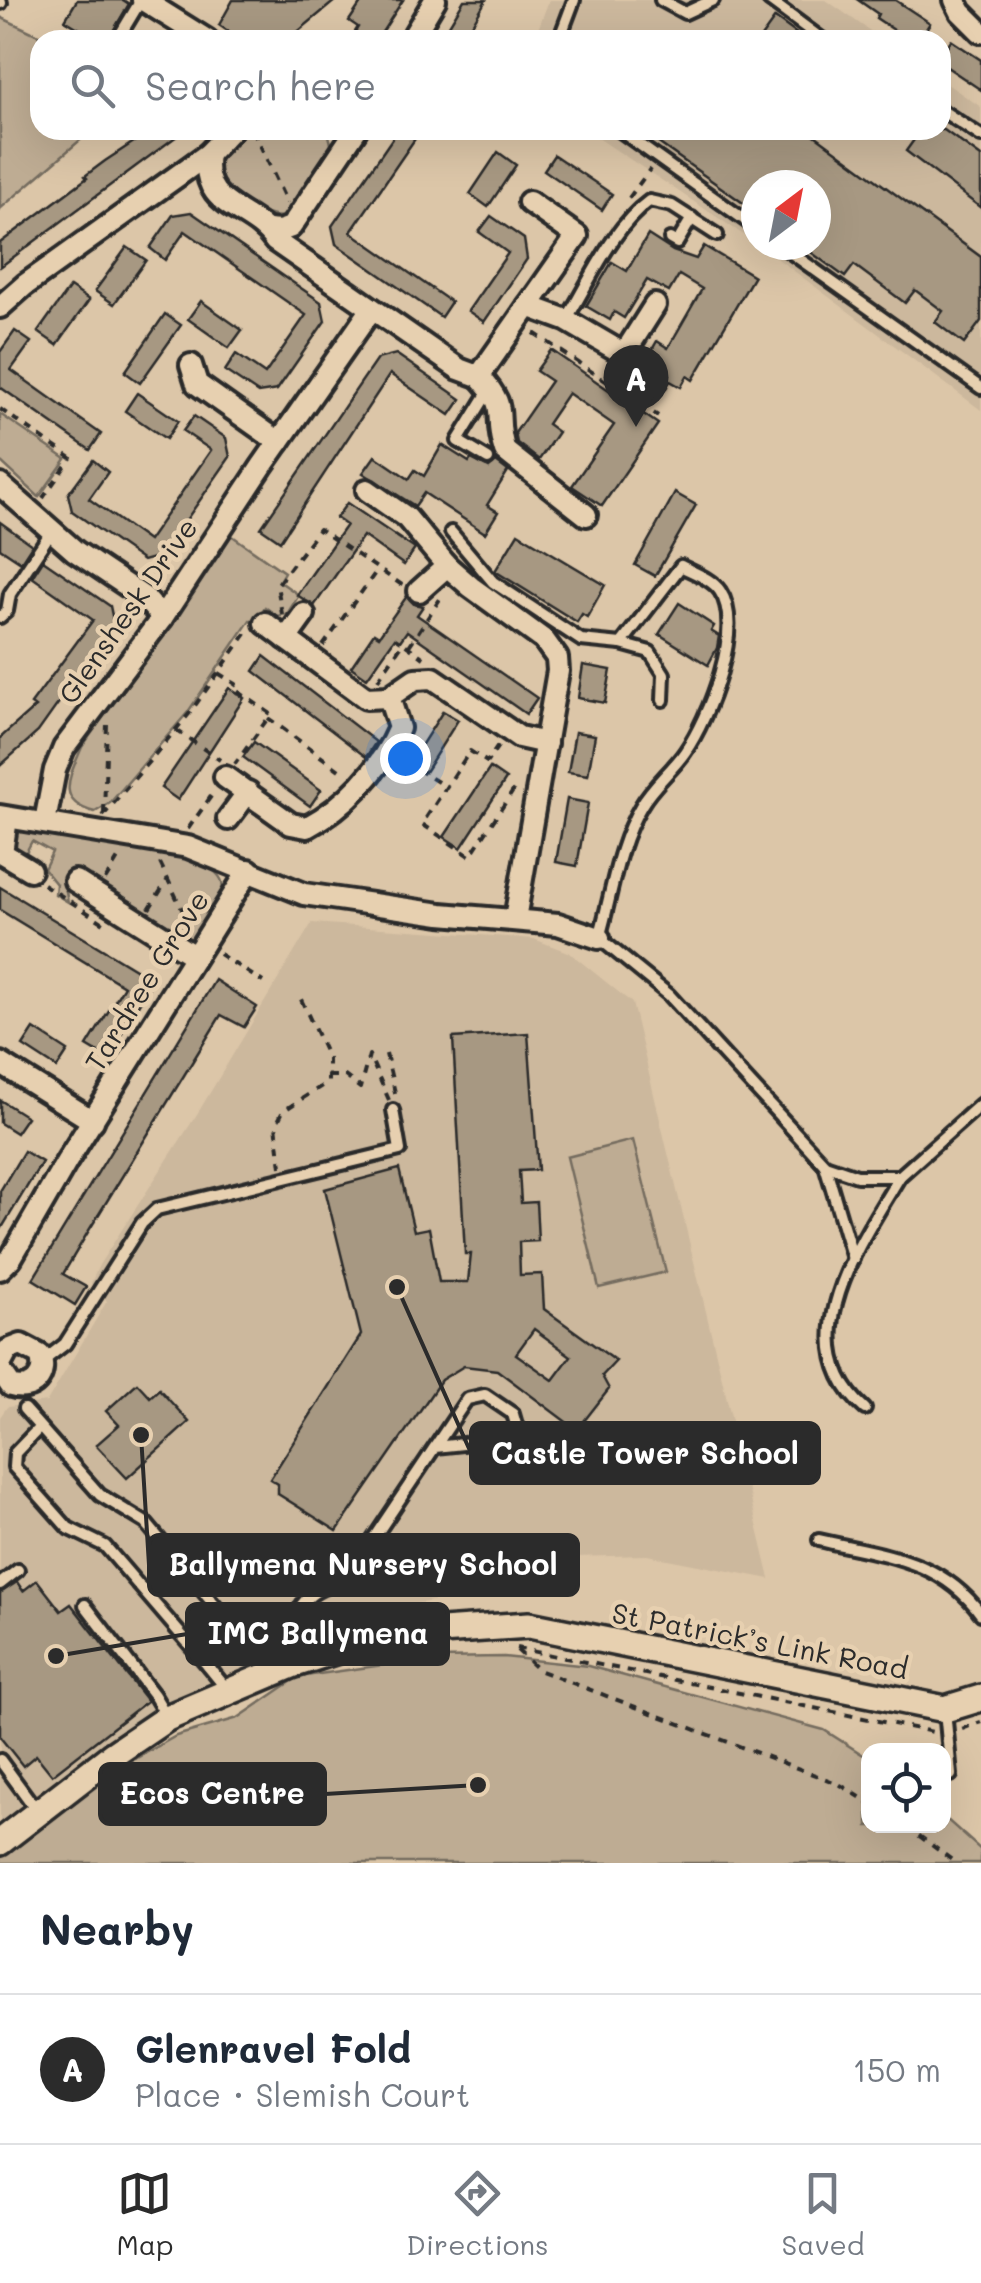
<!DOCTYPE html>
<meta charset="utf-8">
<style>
body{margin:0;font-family:Mali,sans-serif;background:#f6f6f7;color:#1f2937}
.controls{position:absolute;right:30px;bottom:30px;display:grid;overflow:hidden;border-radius:20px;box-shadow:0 10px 40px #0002}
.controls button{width:90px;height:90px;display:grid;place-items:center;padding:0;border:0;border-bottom:2px solid #e0e1e3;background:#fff;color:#1f2937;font:50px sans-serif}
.compass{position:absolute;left:741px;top:170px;width:90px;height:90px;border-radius:50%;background:#fff;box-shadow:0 10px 40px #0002;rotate:32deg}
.you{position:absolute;left:405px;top:758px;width:35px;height:35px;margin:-25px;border:8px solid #fff;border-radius:50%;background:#1a73e8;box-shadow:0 0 0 15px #1a73e833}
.badge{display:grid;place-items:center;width:65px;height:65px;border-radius:50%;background:#2b2b2b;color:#fff;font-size:32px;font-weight:700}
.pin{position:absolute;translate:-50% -82px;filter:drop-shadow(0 2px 5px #0008)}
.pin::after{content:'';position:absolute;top:52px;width:35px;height:30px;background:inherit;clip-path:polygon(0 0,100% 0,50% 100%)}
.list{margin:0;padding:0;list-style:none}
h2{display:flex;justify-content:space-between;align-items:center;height:130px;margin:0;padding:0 40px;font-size:42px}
h2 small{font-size:32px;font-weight:400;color:#747a83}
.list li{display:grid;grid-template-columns:65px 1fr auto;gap:30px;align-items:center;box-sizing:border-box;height:150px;padding:0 40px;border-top:2px solid #e0e1e3}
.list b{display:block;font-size:38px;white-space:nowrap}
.list p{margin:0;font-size:32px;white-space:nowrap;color:#747a83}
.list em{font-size:32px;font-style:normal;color:#747a83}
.icon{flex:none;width:55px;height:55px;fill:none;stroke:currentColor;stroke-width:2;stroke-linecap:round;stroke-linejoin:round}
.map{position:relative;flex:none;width:981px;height:1863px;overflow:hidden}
.search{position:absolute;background:#fff;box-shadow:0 10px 40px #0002;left:30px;right:30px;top:30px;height:110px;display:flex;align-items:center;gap:25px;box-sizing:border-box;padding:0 35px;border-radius:30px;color:#747a83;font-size:38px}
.sheet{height:280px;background:#fff}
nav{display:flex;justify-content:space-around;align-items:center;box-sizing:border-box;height:140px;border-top:2px solid #e0e1e3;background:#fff;font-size:28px;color:#747a83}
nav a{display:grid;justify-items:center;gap:5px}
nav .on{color:#2b2b2b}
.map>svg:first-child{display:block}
.built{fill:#ccb89d}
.green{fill:#beac93;stroke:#746c5f;stroke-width:2.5}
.building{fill:#a79882;stroke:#2b2b2b;stroke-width:2.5;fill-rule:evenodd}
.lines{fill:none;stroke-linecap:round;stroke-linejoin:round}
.service-casing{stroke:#2b2b2b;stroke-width:18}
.minor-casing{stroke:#2b2b2b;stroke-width:28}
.tertiary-casing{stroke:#2b2b2b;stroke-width:32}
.path{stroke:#2b2b2b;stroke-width:4;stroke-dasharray:8 8;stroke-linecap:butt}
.service{stroke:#e7d0b0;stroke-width:10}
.minor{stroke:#e7d0b0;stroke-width:20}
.tertiary{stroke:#e7d0b0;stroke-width:25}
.labels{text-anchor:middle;stroke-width:9;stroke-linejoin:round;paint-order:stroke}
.street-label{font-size:28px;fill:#2b2b2b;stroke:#e7d0b0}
.leader{fill:none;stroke:#2b2b2b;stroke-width:4}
.callout-dot{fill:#2b2b2b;stroke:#e7d0b0;stroke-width:4}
.callout{fill:#2b2b2b;stroke:#2b2b2b;stroke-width:4}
.callout-label{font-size:30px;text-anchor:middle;font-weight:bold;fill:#fff}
</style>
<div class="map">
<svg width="981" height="1863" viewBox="0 0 981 1863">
<rect width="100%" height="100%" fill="#dcc6a8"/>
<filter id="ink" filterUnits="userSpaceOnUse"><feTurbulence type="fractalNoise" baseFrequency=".01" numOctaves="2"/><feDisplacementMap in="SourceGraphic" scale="20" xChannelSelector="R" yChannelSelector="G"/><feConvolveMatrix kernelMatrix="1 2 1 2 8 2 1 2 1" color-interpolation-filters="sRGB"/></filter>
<g filter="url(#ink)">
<g class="built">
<polygon points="549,0 826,0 883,40 534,40"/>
<polygon points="941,80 981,107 981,410 759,245 816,245 816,185 756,185 756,243 586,130 941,130"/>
<polygon points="312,923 534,939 570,953 632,1003 770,1579 647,1555 574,1557 494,1588 359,1616 289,1636 279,1651 167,1703 0,1828 0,1417 7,1407 47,1402 107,1301 91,1283 99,1265 199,1111"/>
</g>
<g class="green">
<polygon points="0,17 49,40 40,40 40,130 92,130 0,209"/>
<path d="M242,130L328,131L332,148L291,216C264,223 231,193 216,172L219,156Z"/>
<polygon points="0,414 66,459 39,497 0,461"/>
<path d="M231,535L284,572L279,581L299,595L287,614L277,616L265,607L254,622L250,620L188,712L110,803L95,812C54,802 70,776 82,747Z"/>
<path d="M18,830C52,831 213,848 222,882C227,901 202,927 193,943L72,869L64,881L68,902L55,894L56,884L44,869L52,852L32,841L23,858L12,850L11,836Z"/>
<polygon points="633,1140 666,1272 599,1288 567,1157"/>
<polygon points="504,1657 588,1666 824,1730 868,1758 868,1826 944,1826 944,1817 981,1850 981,1863 0,1863 0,1854 39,1813 176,1736 238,1718 298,1677 433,1658"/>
</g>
<g class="building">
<polygon points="77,0 123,0 129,4 108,40 98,40 65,20"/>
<polygon points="233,0 336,0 288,40 241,40 219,25"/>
<polygon points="363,0 403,0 377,40 350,40 358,27 349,21"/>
<polygon points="464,0 486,0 463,40 440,40"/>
<polygon points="858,0 895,0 930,23 919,40 909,40 876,18 878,14"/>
<polygon points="775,18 805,40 759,40"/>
<polygon points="951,40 981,60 981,90 941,63 941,55"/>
<polygon points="152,130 185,130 0,267 0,243 87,178 85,176 105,161"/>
<polygon points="398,130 421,130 351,232 451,302 441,317 336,244 332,226"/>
<polygon points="640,130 700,130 714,140 722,130 808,130 981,257 981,321 964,344 935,322 943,311 915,290 905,303 854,265 845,277 801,245 816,245 816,185 756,185 756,212"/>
<polygon points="921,130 944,130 981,157 981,208 906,151"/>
<polygon points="498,152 516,165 488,207 470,194"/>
<polygon points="554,155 612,194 602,210 544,170"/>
<polygon points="191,212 321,302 325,321 277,390 258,393 225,371 236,354 265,374 306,315 185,231 165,260 150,248 173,215"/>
<polygon points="491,216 524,239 527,259 484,322 468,311 508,253 479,232"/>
<polygon points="648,235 673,251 696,259 704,246 754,276 693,380 687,376 681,387 670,381 665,390 638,375 657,341 668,348 702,289 679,275 669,292 647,280 624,318 614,312 610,320 586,306 612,262 627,271"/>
<polygon points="127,247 146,260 114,304 95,291"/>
<polygon points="70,287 89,300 57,345 38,332"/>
<polygon points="201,301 242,330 229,348 188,319"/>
<polygon points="165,314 181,325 140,383 125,372"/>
<polygon points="15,331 31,342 11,370 101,434 90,450 0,387 0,352"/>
<polygon points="551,350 658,424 602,506 572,486 614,425 568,393 547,424 558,432 539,460 517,443 515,433 551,381 536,371"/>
<polygon points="396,354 461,399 450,415 390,374 280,541 261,528 377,359"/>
<polygon points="137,393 178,421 166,439 125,411"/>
<polygon points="194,416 226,438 230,457 161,556 143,561 72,511 68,494 93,460 108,472 89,499 148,541 211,450 183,431"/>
<polygon points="442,445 469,462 471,459 489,468 496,462 508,471 487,505 498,512 485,533 424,493 415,506 363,473 375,456 409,479 415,470 424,476"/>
<polygon points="675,493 696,505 655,576 635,565"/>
<polygon points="347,503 415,549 404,565 363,536 314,606 297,595 346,525 336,518"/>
<polygon points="0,522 32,545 21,562 0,548"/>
<polygon points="518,533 605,585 587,617 582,614 577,622 495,571"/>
<polygon points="43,560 110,606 114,625 38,732 0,766 0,738 35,707 31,704 93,620 32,577"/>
<polygon points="407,596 414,604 423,606 417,615 537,698 526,714 407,631 400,641 395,638 367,678 351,667 374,633 379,636"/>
<polygon points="679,603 714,626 711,631 719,636 717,648 708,665 659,634"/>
<polygon points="264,656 376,742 366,757 254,671"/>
<polygon points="583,665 611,670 605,703 578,698"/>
<polygon points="229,688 244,698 178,800 161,788"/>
<polygon points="443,711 458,720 425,772 410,763"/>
<polygon points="575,732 595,735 588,775 568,772"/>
<polygon points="254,742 321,790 310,806 243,757"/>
<polygon points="490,768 506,779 461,848 444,837"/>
<polygon points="567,799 588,803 577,866 556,862"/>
<polygon points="0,887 153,980 107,1058 87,1046 124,986 0,910"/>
<polygon points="215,980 257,1007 244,1027 221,1015 88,1232 63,1274 86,1287 75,1305 33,1279"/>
<polygon points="34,1029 68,1051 57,1068 23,1046"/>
<path d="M528,1033L538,1170L519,1171L521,1203L536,1202L538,1241L519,1242L520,1275L542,1274L544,1309L616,1361L602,1376L609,1389L577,1430L497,1370L464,1366L441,1380L337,1531L278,1494V1484L270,1479L361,1335L325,1189L399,1169L414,1231L429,1228L439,1282H468L471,1254H465L453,1038ZM534,1329L571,1356L553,1380L516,1354Z"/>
<polygon points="0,1100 27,1117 16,1133 0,1123"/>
<polygon points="24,1151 42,1162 0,1231 0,1191"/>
<polygon points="137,1383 150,1397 159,1389 189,1422 127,1478 96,1445 119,1425 106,1411"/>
<polygon points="37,1580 61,1611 71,1604 147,1701 52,1775 36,1755 23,1766 0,1737 0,1593 17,1582 23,1591"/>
</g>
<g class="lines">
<defs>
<g id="service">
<polyline points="661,0 685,13 713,0"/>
<polyline points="769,0 823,40"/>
<polyline points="0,2 1,3"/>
<polyline points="117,40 141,0"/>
<polyline points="559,40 574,0"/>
<polyline points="941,110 981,136"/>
<polyline points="619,130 756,228"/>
<polyline points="670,239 677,243 692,218"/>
<polyline points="780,245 981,388"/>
<path d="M566,320C590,281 612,228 649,201L672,206L717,235"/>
<polyline points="488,459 458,441 490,389"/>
<path d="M451,532L493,582L581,640L621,644L681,566C694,573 712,579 720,591C745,628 708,719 685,752C672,771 653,785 641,806C617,846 612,894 599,938L669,995L825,1165L857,1176H900L981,1104"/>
<polyline points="0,617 7,611 10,594 51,532"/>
<polyline points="621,644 650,652 664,674 663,700"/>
<polyline points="825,1165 853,1259"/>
<polyline points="43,1361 65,1344 142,1223 157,1209 400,1150 393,1110"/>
<polyline points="24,1409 100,1495 146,1523 242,1638 208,1666 105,1546 68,1528 14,1467 15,1453 40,1427"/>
<path d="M865,1409C789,1343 860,1243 900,1176"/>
<path d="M819,1540C882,1555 940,1558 981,1614"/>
<polyline points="0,1584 18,1570"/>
<polyline points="85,1605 154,1695 167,1717"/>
<path d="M292,1664C285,1626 299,1586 343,1584L467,1399L485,1395L513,1414L517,1428L510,1439L435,1447"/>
<polyline points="208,1666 229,1692"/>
<polyline points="945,1710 951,1775"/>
<polyline points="0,1760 38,1812"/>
</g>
<g id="minor">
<polyline points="143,0 207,40"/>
<polyline points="955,0 961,12 981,32"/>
<polyline points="411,40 435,0"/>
<path d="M208,154C199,209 252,206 275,241L459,369L475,375L482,372L577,236L529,202"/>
<polyline points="267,230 280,231 291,227 356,130"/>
<polyline points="528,306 566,320 624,354 655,305"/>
<polyline points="0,307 25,285 208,154 231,130"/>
<polyline points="191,365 197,384 279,442"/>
<path d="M478,375C512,411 492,413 505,451L586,515"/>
<polyline points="0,485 75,551 145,598 162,618"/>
<polyline points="367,490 407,518 447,566 471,587 544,640 557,658 558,671 515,919"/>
<polyline points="419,591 447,566"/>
<polyline points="265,623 366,698 389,697 415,679 433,678 519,737 546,743"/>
<polyline points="286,639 304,614"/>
<path d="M225,777L291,824L307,827C345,807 382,768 399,728L389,697"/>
<polyline points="0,816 188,847 304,894 441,914 558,924 599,938"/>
<polyline points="7,818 2,853 30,870"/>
<polyline points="228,819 248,792"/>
<polyline points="45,822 55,770 64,748 162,618 262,466 371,310"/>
<polyline points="75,881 194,956"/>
<polyline points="0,1063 93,1121"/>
<polyline points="0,1269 11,1258 67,1161 249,870"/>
<path d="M0,1365L8,1350L21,1345L40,1355C48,1376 33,1393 11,1386L0,1370"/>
</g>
<polyline id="tertiary" points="0,1842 114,1754 167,1718 292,1665 383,1635 529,1625 945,1709 981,1698"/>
</defs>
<use href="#service" class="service-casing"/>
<use href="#minor" class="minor-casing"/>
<use href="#tertiary" class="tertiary-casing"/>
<g class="path">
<polyline points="253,130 287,203"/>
<polyline points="629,198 650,169"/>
<polyline points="534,333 658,416"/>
<polyline points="0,409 71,458 43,498"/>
<polyline points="282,614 277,585 319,529 402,585"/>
<polyline points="323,646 378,569"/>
<polyline points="409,646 440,599"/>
<polyline points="218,673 236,684 233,688 271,714 235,764"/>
<polyline points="378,680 403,643 424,658"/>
<polyline points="268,718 345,774"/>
<polyline points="176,730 220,760"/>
<polyline points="498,746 487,762 470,751 422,824 470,856 517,785"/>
<polyline points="404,761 446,787"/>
<polyline points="104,813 107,724"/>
<polyline points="103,816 189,714 248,631"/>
<polyline points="188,829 214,792"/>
<polyline points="160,863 190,926"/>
<polyline points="105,880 121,854"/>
<polyline points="43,884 107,925"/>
<polyline points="149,909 168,879"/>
<polyline points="219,954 263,982"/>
<polyline points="386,1054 396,1097"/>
<polyline points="328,1076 345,1076 360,1088 369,1055 389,1100"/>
<polyline points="281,1167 276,1125 283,1111 328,1082 328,1058 299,995"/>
<polyline points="516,1648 933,1732"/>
<polyline points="517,1650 538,1670 839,1784 868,1802"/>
<polyline points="962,1729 981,1722"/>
<polyline points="906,1826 956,1863"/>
</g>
<use href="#service" class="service"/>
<use href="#minor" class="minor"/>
<use href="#tertiary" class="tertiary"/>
</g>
</g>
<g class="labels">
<g class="street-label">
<text transform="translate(128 611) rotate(-55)" y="10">Glenshesk Drive</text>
<text transform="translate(147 981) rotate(-58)" y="10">Tardree Grove</text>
<text transform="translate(760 1641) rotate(11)" y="10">St Patrick’s Link Road</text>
</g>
</g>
<path class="leader" d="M397 1287L471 1453M141 1435L149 1565M56 1656L187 1634M478 1785L325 1794"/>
<g class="callout-dot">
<circle cx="397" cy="1287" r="10"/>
<circle cx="141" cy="1435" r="10"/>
<circle cx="56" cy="1656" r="10"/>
<circle cx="478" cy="1785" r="10"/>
</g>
<g class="callout">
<rect x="471" y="1423" width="348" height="60" rx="10"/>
<rect x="149" y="1535" width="429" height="60" rx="10"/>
<rect x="187" y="1604" width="261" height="60" rx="10"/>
<rect x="100" y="1764" width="225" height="60" rx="10"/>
</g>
<g class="callout-label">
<text x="645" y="1464">Castle Tower School</text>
<text x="363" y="1575">Ballymena Nursery School</text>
<text x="318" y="1644">IMC Ballymena</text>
<text x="212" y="1804">Ecos Centre</text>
</g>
</svg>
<div class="controls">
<button><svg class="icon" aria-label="locate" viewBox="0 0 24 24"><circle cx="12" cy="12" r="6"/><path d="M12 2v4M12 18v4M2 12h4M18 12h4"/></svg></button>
</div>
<svg class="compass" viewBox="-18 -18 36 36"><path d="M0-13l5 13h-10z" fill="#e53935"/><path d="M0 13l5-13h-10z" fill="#747a83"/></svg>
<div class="you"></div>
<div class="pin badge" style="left:636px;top:427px">A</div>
<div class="search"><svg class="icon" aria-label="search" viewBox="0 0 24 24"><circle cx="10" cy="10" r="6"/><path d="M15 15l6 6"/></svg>Search here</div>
</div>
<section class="sheet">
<h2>Nearby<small></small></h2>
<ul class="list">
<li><span class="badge">A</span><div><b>Glenravel Fold</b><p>Place · Slemish Court</p></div><em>150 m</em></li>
</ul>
</section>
<nav>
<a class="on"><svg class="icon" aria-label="map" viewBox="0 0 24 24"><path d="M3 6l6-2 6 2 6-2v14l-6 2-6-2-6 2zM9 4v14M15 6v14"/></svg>Map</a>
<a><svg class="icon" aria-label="directions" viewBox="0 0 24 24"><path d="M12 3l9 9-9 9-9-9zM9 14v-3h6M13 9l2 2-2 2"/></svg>Directions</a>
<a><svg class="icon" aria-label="saved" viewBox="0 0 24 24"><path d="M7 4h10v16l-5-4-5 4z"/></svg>Saved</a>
</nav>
